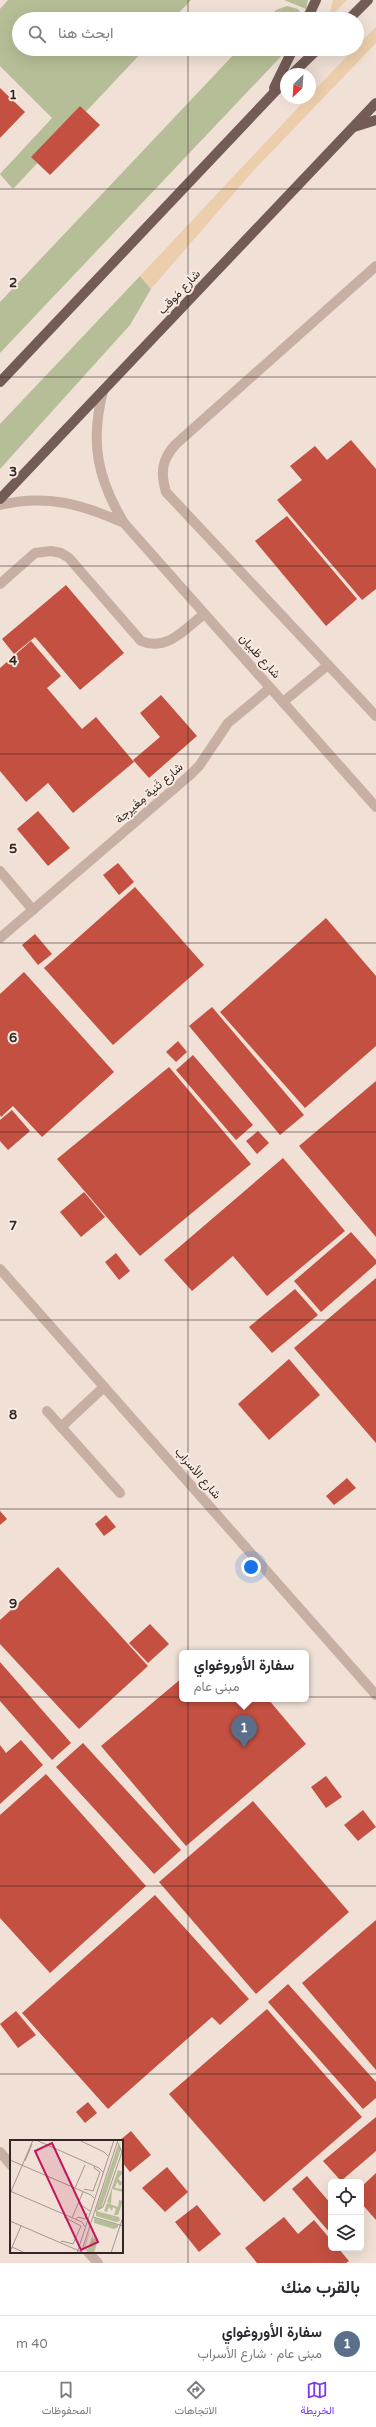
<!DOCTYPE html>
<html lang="ar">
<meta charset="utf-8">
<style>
body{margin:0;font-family:"Varela Round",Vazirmatn,sans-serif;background:#f7f7f7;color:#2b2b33;direction:rtl}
.controls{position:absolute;right:12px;bottom:12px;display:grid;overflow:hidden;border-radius:6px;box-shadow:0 4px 16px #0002}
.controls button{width:36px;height:36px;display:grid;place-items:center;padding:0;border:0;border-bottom:1px solid #e1e1e2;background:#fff;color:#2b2b33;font:20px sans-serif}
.compass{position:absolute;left:280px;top:68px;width:36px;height:36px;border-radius:50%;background:#fff;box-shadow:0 4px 16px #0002;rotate:205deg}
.you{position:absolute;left:251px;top:1567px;width:14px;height:14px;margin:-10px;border:3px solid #fff;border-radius:50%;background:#1a73e8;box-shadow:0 0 0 6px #1a73e833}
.badge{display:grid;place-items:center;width:26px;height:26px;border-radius:50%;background:#7c3aed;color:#fff;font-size:13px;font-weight:700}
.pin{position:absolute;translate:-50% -33px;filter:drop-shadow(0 1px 2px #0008)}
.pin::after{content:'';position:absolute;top:21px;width:14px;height:12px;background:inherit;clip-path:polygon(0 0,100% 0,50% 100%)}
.popup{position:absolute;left:179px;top:1650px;width:130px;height:52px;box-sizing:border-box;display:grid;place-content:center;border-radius:6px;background:#fff;filter:drop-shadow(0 1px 3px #0005);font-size:13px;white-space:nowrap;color:#7c7c81}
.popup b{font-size:15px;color:#2b2b33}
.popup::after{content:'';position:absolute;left:50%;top:100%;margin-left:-8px;border:8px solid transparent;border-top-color:#fff}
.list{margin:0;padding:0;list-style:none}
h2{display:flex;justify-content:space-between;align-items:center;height:52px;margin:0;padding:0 16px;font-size:17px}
h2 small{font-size:13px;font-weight:400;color:#7c7c81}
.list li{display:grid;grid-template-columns:26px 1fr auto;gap:12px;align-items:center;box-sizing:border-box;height:56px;padding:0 16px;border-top:1px solid #e1e1e2}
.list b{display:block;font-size:15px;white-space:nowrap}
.list p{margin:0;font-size:13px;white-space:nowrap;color:#7c7c81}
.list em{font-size:13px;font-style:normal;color:#7c7c81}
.icon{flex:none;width:22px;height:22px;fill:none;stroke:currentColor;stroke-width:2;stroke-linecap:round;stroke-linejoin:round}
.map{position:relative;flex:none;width:376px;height:2263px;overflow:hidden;direction:ltr}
.search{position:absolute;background:#fff;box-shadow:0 4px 16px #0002;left:12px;right:12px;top:12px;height:44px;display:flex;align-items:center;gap:10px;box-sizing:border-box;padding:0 14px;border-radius:22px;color:#7c7c81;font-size:15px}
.sheet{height:108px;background:#fff}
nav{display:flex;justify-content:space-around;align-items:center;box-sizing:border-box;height:56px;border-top:1px solid #e1e1e2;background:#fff;font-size:11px;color:#7c7c81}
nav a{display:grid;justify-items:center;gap:2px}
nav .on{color:#7c3aed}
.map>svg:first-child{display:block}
.green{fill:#b6be97}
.sand{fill:#ecceac}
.building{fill:#c35040}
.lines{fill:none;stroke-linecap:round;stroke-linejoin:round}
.minor{stroke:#c7afa3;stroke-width:10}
.major{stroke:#745c56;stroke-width:10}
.grid{fill:none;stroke:#322725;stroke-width:1;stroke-opacity:0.55}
.labels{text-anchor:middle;stroke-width:4;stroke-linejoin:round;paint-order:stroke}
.street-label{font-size:12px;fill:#322725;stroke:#f8ebe2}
.inset-road{fill:none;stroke:#a4968f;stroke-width:1}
.view{fill:#c2185b;fill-opacity:0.15;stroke:#c2185b;stroke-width:2}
.inset-edge{fill:none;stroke:#322725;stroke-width:2}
.grid-label{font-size:13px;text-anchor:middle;font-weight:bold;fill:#322725;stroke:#f8ebe2;stroke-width:4;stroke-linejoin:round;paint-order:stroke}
</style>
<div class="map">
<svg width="376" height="2263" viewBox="0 0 376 2263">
<rect width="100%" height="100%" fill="#f0e0d6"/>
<g class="green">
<polygon points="8,0 191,0 173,19 19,19 19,49 145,49 13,189 0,174 52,118 0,66 0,9"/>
<polygon points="284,0 308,0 306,9"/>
<polygon points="287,6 298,9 305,19 268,19 276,10"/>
<polygon points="239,49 288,49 0,353 0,302"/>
<polygon points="140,276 151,289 130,325 0,469 0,424"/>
</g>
<g class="sand">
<polygon points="333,0 347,0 329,18"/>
<polygon points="376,27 376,43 254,170 151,289 140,276 307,98 310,98 310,95 354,49 357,49 357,46"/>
</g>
<g class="building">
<polygon points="0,88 25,112 0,138"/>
<polygon points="80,106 100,125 50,175 31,157"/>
<polygon points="351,440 376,469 376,589 362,600 277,500 302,480 290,466 315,446 327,460"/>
<polygon points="287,516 357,599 326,626 255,541"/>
<polygon points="66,585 124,653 80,690 35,637 14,654 2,639"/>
<polygon points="31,641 61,676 47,688 82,729 96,717 134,762 73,813 48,783 26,802 0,771 0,668"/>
<polygon points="161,695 197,736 149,778 133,760 160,737 140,713"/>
<polygon points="38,811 70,848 48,866 17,829"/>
<polygon points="118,863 134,882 119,895 103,875"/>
<polygon points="135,887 204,965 113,1045 44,968"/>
<polygon points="326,918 376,976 376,1046 305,1108 220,1012"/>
<polygon points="35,934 52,954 38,965 22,945"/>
<polygon points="24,972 114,1072 42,1137 13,1106 1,1117 0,1115 0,994"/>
<polygon points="212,1007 304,1115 280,1135 189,1026"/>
<polygon points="178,1041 187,1052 176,1062 166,1052"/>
<polygon points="193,1055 253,1125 236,1140 176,1070"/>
<polygon points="169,1067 251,1164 140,1256 57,1159"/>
<polygon points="376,1081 376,1237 299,1146"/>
<polygon points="12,1110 30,1131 8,1150 0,1141 0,1120"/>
<polygon points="258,1131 269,1143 257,1154 246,1141"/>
<polygon points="283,1158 345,1231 267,1296 233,1256 192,1291 164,1260"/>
<polygon points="84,1192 105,1217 81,1237 60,1212"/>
<polygon points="351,1232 376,1260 376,1264 321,1312 294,1281"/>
<polygon points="116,1253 130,1271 119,1280 105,1262"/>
<polygon points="376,1278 376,1443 294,1348"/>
<polygon points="295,1289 318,1315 272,1353 249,1327"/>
<polygon points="289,1359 320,1395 269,1440 238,1404"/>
<polygon points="347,1478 356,1488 334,1505 326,1496"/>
<polygon points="0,1511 7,1519 0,1525"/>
<polygon points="106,1515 116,1527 104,1536 95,1524"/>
<polygon points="58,1567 148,1666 79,1729 0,1644 0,1620"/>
<polygon points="150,1624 169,1644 148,1663 129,1643"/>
<polygon points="0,1662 71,1743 52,1760 0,1701"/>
<polygon points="182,1678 182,1699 268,1699 306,1744 186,1846 101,1746"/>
<polygon points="21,1740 43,1765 0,1804 0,1745 6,1753"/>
<polygon points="83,1743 181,1850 154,1874 56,1767"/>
<polygon points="46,1774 146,1886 50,1973 0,1918 0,1815"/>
<polygon points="326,1776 342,1797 326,1808 311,1787"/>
<polygon points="253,1801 349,1912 256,1994 159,1882"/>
<polygon points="363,1810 376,1827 358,1841 344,1825"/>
<polygon points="155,1895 249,1999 220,2025 212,2017 108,2109 22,2013"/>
<polygon points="376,1920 376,2070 302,1983"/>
<polygon points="288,1984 376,2082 376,2098 363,2109 268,2002"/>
<polygon points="267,2009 362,2117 264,2202 169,2094"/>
<polygon points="16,2011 36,2035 18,2048 0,2024"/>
<polygon points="88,2102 97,2113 85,2123 76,2112"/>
<polygon points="376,2117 376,2151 341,2181 323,2161"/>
<polygon points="131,2131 151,2155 130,2172 122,2162 122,2141 119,2141"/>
<polygon points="167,2167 188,2192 165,2212 142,2188"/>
<polygon points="376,2173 376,2220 361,2203 361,2187"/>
<polygon points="307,2176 331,2204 331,2234 292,2189"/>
<polygon points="197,2205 221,2234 199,2252 175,2222"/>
<polygon points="284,2217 298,2234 314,2220 331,2240 331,2248 338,2248 349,2261 346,2263 257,2263 245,2248"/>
</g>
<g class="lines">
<g class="minor">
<path d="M376,266L176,444C162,459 160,472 166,492L376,716"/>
<path d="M103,391C90,442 97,478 124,523L376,807"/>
<path d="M0,505C47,494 81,504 124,523"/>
<path d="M0,584L35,553L51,551L61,553L69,558L141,641C167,652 185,629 204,614"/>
<polyline points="283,702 328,665"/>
<polyline points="0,871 33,910"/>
<polyline points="0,938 190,775 199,766 228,723 270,688"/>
<polyline points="0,1269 376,1695"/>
<polyline points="47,1411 120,1493"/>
<polyline points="61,1427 104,1387"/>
<polyline points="0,2152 11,2165"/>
<polyline points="88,2252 98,2263"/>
</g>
<g class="major">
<polyline points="307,19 316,0"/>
<polyline points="349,19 368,0"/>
<polyline points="292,74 318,49"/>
<polyline points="274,88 293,49"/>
<polyline points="354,127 376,120"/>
<polyline points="0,382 286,80"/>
<polyline points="0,499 376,103"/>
</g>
</g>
<path class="grid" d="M188,0V19M188,49V2263M0,189H376M0,377H376M0,566H376M0,754H376M0,943H376M0,1132H376M0,1320H376M0,1509H376M0,1697H376M0,1886H376M0,2074H376"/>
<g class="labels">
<g class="street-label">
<text transform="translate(179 292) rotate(-47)" y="4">شارع مَوقب</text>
<text transform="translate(260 656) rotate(48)" y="4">شارع ظبيان</text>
<text transform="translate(149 793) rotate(-41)" y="4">شارع ثَنية مِغَيرجة</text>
<text transform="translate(198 1473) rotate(49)" y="4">شارع الأسراب</text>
</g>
</g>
<g transform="translate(10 2140)">
<rect width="113" height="113" fill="#f0e0d6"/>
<path d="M108,5L111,9L91,69H86ZM108,30L113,32L108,39L113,43L110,46L107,42L105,48L113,49V52L102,49L101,64L97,62ZM109,60L113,61L108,75H104L106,69L103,67L102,71L99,67L97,72L94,71L97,63L108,67ZM86,71L109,77L110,81L106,82L86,76ZM84,78L108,85V87L104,89L84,83ZM82,84L75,108L78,109L83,94V98L88,100L84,113H78L74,107Z" fill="#b6be97"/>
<path class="inset-road" d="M26,0L89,28L93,32M69,0L94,12L99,17M0,20L81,55L84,58M15,21L22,4M65,48L75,25M74,49L83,51L90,32L84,28L85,26M0,51L72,82L75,87M0,54L23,0M68,63L80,71M85,71L93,67L112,12L108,3M83,77L113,86M62,78L73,52M66,79L68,77L75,79L77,73M0,81L74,113M50,103L52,101L63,104L71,86L54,77M2,107L15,113M0,112L11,86M67,113L104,0M71,113L108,0M101,113L113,77"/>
<path class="view" d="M42,3L88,102L71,110L25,11Z"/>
<rect width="113" height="113" class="inset-edge"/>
</g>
<g class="grid-label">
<text x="13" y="99">1</text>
<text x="13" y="287">2</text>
<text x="13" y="476">3</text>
<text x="13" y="665">4</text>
<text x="13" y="853">5</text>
<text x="13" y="1042">6</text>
<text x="13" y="1230">7</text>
<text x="13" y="1419">8</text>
<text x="13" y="1608">9</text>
</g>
</svg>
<div class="controls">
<button><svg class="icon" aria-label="locate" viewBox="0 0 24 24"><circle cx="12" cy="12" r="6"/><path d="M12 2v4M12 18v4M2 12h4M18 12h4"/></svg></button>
<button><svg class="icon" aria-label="layers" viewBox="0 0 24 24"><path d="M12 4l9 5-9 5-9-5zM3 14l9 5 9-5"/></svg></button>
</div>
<svg class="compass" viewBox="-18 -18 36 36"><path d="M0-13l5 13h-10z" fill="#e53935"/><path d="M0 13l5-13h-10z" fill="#7c7c81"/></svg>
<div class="you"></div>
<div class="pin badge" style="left:244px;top:1748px;background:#5c6f8a">1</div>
<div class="popup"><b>سفارة الأوروغواي</b>مبنى عام</div>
<div class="search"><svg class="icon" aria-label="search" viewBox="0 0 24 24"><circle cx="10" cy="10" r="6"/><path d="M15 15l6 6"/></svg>ابحث هنا</div>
</div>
<section class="sheet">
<h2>بالقرب منك<small></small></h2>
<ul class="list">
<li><span class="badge" style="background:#5c6f8a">1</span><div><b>سفارة الأوروغواي</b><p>مبنى عام · شارع الأسراب</p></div><em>40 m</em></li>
</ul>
</section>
<nav>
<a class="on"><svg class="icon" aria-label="map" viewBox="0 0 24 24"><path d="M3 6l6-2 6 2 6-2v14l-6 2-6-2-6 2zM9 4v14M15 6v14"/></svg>الخريطة</a>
<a><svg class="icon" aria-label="directions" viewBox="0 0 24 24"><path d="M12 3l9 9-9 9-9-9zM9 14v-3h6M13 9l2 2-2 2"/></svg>الاتجاهات</a>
<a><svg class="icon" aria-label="saved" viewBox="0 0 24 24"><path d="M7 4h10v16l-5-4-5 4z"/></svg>المحفوظات</a>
</nav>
